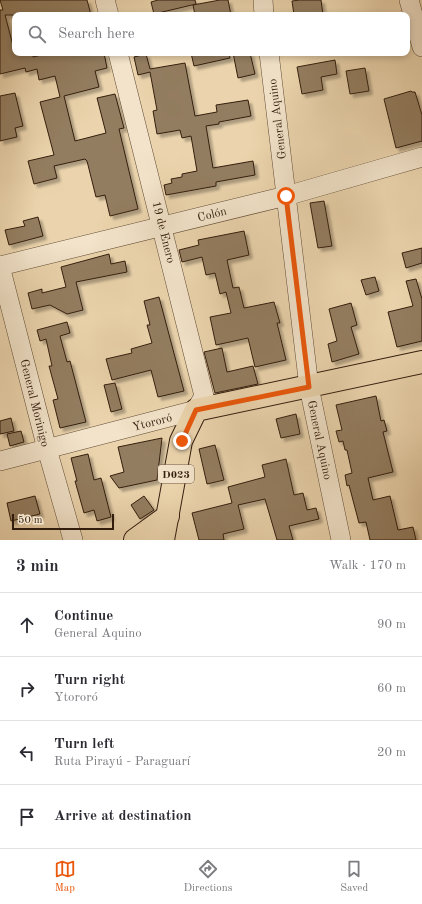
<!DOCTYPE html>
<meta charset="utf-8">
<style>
body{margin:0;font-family:"Old Standard TT",serif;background:#f2f2f3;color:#2b2b33}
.scale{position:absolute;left:12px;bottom:10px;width:102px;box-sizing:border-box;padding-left:4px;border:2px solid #331e0e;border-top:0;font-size:11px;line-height:14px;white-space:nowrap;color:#331e0e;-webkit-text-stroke:3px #f2e3ca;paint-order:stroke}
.stop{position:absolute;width:12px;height:12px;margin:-9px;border:3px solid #ea580c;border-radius:50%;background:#fff}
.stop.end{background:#ea580c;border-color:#fff;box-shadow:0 1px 4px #0008}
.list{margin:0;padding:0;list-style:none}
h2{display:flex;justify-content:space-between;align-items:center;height:52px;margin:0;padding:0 16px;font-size:17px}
h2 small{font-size:13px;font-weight:400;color:#7c7c81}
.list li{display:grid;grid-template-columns:26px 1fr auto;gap:12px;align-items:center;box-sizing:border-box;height:64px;padding:0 16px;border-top:1px solid #e1e1e2}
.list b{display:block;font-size:15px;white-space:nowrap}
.list p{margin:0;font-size:13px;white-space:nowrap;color:#7c7c81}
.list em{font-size:13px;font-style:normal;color:#7c7c81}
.icon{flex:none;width:22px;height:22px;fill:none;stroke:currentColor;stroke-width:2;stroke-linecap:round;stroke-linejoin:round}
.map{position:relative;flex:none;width:422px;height:540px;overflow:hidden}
.search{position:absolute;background:#fff;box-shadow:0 2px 6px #0003;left:12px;right:12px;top:12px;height:44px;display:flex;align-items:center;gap:10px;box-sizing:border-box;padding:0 14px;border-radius:8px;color:#7c7c81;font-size:15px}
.sheet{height:308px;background:#fff}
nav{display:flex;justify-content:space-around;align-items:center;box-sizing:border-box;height:56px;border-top:1px solid #e1e1e2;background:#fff;font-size:11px;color:#7c7c81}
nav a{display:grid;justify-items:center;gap:2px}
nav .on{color:#ea580c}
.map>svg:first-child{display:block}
.building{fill:#937d61;stroke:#331e0e;filter:url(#shadow)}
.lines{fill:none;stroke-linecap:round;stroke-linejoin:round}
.minor-casing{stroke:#614c36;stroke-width:20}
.major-casing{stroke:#331e0e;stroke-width:24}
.minor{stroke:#f2e3ca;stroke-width:19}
.major{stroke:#ebd4ad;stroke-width:22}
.route{stroke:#ea580c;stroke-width:5}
.labels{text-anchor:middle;stroke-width:3;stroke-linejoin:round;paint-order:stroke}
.shield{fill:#f2e3ca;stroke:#6c5946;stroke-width:1}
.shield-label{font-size:11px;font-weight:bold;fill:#331e0e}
.street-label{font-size:12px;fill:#331e0e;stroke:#f2e3ca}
</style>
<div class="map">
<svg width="422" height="540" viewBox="0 0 422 540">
<defs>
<filter id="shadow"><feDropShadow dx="3.5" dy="3.5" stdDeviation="1" flood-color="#0004"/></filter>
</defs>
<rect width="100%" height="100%" fill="#ebd4ad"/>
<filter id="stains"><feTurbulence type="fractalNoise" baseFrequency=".005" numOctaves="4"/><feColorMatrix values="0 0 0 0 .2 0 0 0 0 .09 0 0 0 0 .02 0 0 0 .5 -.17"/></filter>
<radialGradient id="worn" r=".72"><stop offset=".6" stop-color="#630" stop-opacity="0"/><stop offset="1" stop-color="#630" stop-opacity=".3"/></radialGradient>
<g class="building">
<polygon points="0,0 87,0 91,15 5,15 15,53 32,53 33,57 50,53 104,53 107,68 95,71 99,87 64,96 75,141 106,133 97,98 115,94 124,128 119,129 138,209 110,216 105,195 96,197 87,161 85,159 54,166 57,178 34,184 28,161 54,155 40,102 60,97 55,76 39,80 37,69 26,72 25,68 0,74 0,10 3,10"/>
<polygon points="158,0 195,0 196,4 154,14 151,2"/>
<polygon points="220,0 228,0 231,15 195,15 193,5"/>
<polygon points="300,0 321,0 323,15 294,15 292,1"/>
<polygon points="191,53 229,53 230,58 194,66"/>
<polygon points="233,53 250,53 255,74 238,78"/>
<polygon points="146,54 150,69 185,63 195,116 217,112 216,105 248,100 251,116 219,122 219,124 206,126 213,168 253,161 255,175 216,182 216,186 166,195 164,185 172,183 171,179 182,177 182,174 197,171 191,136 182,138 180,130 157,134 153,111 157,110 150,72 138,75 134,57"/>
<polygon points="335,60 337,74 321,77 323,90 302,94 297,67"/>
<polygon points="365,68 369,91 350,94 346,71"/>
<polygon points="411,91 412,92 415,92 422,115 422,141 396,148 384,99"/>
<polygon points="15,93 23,126 15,128 17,137 0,141 0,96"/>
<polygon points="324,201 332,246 318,248 310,203"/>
<polygon points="38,217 43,236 9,245 5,230 25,226 23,221"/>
<polygon points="244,231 249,255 227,260 233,288 239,287 244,308 274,302 280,323 277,323 286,360 255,367 248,338 216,345 210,317 231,313 226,292 220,294 215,273 206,275 202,257 182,262 179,250 199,245 198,240"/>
<polygon points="422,248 422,263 406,268 402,253"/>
<polygon points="109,254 111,264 125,261 127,272 76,282 83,310 67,314 50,305 32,309 28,293 42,289 42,293 66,287 61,267"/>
<polygon points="375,277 379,291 366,295 361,280"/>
<polygon points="416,279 422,299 422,341 397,347 388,312 413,306 406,281"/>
<polygon points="159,297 184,391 158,397 151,370 112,380 106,359 132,353 131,349 152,343 147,325 150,325 144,301"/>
<polygon points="351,303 357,325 351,327 359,354 332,362 328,344 337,341 329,309"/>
<polygon points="67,322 70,333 60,336 67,362 70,361 86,422 60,428 53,400 58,399 49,366 52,366 46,339 40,341 37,330"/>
<polygon points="222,348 227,372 253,366 258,384 215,393 204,352"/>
<polygon points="115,383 122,409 111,412 104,385"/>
<polygon points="376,396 381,421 384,420 387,431 383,432 393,472 368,478 373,500 390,496 398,530 413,527 416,540 370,540 366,522 359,523 349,485 347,486 345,475 352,473 347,450 345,450 343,441 339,442 336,431 342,430 336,405"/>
<polygon points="296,414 300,434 281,438 276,419"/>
<polygon points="11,418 14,431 0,434 0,421"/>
<polygon points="21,431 24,442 10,446 7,434"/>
<polygon points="162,438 157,480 119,488 110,476 124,472 118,447"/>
<polygon points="215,445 224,480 207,484 199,449"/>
<polygon points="88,454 94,480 101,478 111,517 97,521 94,510 84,513 75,481 77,481 71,458"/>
<polygon points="286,459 294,495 303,493 307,510 316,508 319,519 289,526 293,540 277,540 265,499 238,505 244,529 223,534 224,540 199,540 192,513 232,503 228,487 265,477 262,465"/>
<polygon points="35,496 40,514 11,521 7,503"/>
<polygon points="144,496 154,510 140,519 131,505"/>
</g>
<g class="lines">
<defs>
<g id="minor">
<polyline points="105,0 109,15"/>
<polyline points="263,0 264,15"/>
<polyline points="409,0 422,47"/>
<polyline points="269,53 309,387 341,540"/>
<polyline points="0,266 286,196 422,157"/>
<polyline points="0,266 47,449 73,540"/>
<polyline points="0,461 196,410 204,396 118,53"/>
</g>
<g id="major">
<polyline points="135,540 168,516"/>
<polyline points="163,540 181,441 196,410 422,362"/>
</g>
</defs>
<use href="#minor" class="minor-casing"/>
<use href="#major" class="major-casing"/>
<use href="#minor" class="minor"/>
<use href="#major" class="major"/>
</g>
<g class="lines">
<polyline class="route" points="182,441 196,410 309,387 286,196"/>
</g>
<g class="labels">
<rect class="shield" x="158" y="465" width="36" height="18" rx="3"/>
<g class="shield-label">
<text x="176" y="478">D023</text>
</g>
<g class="street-label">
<text transform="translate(277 119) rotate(-97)" y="4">General Aquino</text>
<text transform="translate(212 214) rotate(-14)" y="4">Colón</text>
<text transform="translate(164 232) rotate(76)" y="4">19 de Enero</text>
<text transform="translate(35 403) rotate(76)" y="4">General Morinigo</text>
<text transform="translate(152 422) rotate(-15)" y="4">Ytororó</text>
<text transform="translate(320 440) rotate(78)" y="4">General Aquino</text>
</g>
</g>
<rect width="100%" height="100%" filter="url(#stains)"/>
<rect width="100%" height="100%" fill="url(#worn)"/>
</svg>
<div class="scale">50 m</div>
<div class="stop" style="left:286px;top:196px"></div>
<div class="stop end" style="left:182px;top:441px"></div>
<div class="search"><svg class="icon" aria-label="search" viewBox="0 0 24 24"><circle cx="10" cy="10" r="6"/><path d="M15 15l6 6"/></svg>Search here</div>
</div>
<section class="sheet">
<h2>3 min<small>Walk · 170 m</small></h2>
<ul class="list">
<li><svg class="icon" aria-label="ahead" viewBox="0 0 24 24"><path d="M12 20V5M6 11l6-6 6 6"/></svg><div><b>Continue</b><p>General Aquino</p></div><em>90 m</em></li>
<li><svg class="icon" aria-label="right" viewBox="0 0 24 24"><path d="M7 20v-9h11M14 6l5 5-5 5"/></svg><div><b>Turn right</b><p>Ytororó</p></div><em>60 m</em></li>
<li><svg class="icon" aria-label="left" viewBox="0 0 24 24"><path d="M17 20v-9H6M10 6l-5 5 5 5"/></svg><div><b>Turn left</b><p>Ruta Pirayú - Paraguarí</p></div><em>20 m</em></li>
<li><svg class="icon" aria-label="arrive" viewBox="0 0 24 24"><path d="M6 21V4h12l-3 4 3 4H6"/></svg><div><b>Arrive at destination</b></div></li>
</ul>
</section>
<nav>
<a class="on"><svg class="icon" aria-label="map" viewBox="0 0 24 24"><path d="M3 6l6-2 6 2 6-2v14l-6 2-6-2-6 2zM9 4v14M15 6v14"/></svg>Map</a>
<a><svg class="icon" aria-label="directions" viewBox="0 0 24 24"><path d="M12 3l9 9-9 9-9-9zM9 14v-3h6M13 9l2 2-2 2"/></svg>Directions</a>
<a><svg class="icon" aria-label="saved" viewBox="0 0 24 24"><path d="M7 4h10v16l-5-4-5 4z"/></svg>Saved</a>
</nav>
